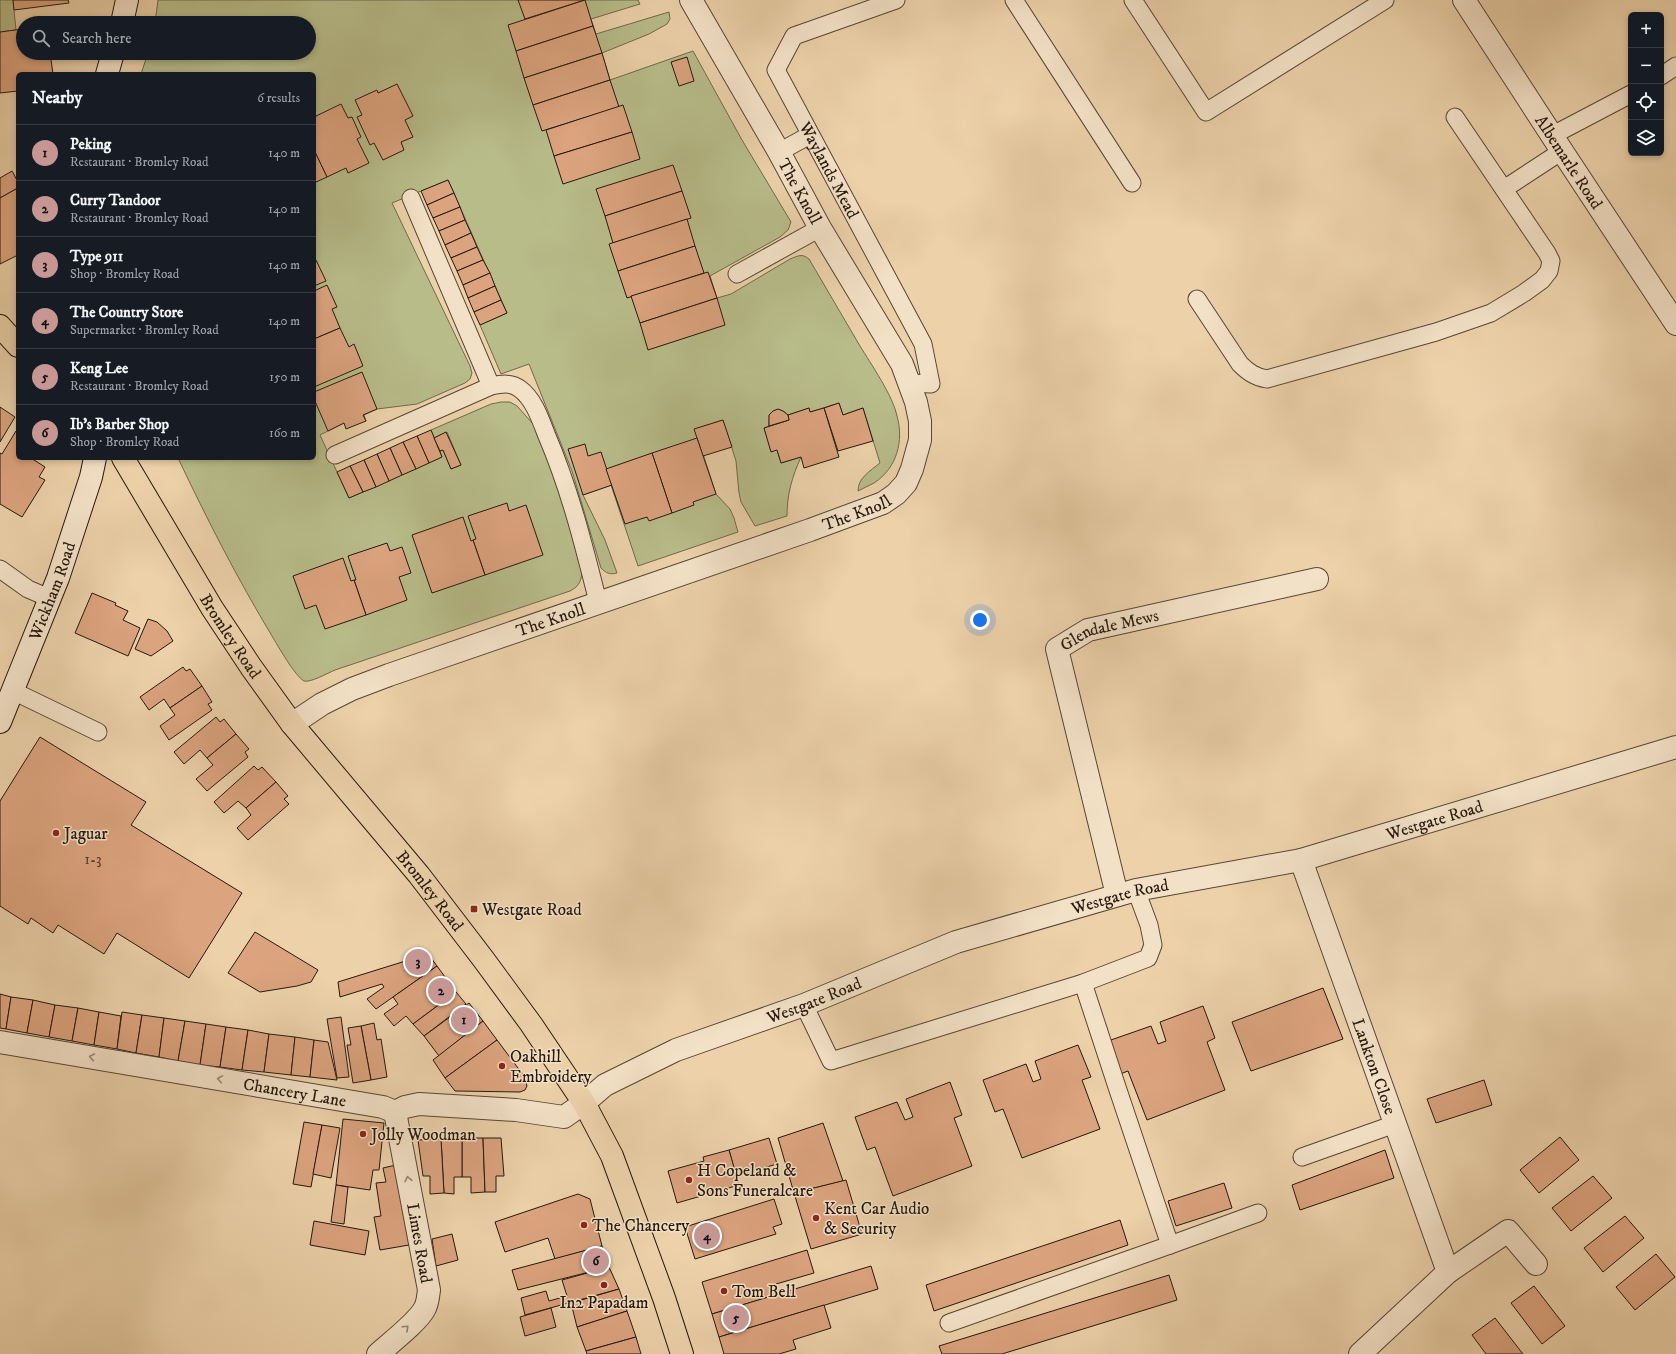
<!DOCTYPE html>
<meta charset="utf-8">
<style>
body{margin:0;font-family:"IM FELL DW Pica",serif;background:#20242c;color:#f1f3f6}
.controls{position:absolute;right:12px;top:12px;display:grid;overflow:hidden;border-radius:6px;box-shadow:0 2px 6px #0003}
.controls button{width:36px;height:36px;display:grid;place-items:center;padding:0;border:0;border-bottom:1px solid #363941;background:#171b24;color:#f1f3f6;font:20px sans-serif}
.you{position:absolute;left:980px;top:620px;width:14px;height:14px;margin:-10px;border:3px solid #fff;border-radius:50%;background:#1a73e8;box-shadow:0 0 0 6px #1a73e833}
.badge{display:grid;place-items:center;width:26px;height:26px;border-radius:50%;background:#c59692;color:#111;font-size:13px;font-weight:700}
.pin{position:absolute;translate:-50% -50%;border:2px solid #fff;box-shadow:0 1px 4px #0006}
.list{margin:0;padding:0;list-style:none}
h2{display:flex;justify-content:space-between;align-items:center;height:52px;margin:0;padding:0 16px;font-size:17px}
h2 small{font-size:13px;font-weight:400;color:#9ea1a6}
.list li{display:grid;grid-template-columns:26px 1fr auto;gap:12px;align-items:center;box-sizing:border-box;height:56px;padding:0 16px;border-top:1px solid #363941}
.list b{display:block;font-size:15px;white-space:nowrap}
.list p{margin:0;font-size:13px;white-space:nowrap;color:#9ea1a6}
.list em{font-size:13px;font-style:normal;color:#9ea1a6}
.icon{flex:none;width:22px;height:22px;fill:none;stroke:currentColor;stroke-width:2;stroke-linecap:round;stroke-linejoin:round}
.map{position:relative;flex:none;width:1676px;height:1354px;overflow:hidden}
.search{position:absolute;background:#171b24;box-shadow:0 2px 6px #0003;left:16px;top:16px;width:300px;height:44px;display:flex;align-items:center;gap:10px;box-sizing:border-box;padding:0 14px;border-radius:22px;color:#9ea1a6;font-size:15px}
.panel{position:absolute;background:#171b24;box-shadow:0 2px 6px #0003;left:16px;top:72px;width:300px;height:388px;border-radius:6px}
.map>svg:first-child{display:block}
.green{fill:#b7bc89;stroke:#6e6a4c}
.building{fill:#dba37e;stroke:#25180e}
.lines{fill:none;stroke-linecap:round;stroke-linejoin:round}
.lane-casing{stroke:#574635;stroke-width:19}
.street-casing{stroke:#574635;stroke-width:24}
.secondary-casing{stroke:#25180e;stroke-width:24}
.primary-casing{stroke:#25180e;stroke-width:24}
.lane{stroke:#f3e1c7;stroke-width:17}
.street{stroke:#f3e1c7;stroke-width:22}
.secondary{stroke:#f3e1c7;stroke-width:22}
.primary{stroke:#ecd1a9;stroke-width:22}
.oneway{stroke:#968774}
.poi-dot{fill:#8f2418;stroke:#f3e1c7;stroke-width:1.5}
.labels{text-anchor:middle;stroke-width:3;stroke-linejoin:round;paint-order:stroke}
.number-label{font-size:15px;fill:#523b2a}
.street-label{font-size:17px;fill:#25180e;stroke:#f3e1c7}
.poi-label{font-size:17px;fill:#25180e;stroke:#f3e1c7;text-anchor:start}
</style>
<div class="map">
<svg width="1676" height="1354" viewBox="0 0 1676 1354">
<rect width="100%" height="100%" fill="#ecd1a9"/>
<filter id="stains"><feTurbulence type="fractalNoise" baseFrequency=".005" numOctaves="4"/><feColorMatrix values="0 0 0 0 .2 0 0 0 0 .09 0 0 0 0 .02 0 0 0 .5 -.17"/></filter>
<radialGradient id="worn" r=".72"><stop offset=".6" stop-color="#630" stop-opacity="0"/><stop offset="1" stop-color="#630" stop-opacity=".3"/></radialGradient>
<g class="green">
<polygon points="0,0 13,0 16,30 0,32"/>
<path d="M158,0H638L640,4L591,19L596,34L669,12L670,19L667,24L649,34L602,53L610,80L693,51L742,140L791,222L788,230L780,237L710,276L717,298L731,294L790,259C798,256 802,253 809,259C826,288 843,317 860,346C871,364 893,396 897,416C904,441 897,468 874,483C869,486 863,488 858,491C858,478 870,471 880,463L863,408L843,415L839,403L810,412L809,408L788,415C781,408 775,408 769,415V426L764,428L771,451L777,450L781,463L801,457C792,477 787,494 787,516L755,526L741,502L739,493L736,461L723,420L695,429L716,494L730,509L734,518L738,532L638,566L611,485L583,495L605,540L617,573C610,575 606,573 601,568L572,471L529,364L501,374L480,325L507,313L448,180L392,203L470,366L472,373L470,379L465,383L417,404L377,409L364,415L366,421L344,423L320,435L349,498L442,457L440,451L443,450L451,469L461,465L447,432L434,438L431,430L491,404L501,402H510L517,406L534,425L559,488L582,573C581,582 578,587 570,591L335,670C328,673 310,683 304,681C295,676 278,646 272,636C237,578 207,519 178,458H314V74H141L148,53H309V23H155Z"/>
</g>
<g class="building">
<polygon points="13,0 68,0 69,3 14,10"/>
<polygon points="518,0 585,0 525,19"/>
<polygon points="585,0 593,26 516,51 508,25"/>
<polygon points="593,26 602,53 524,78 516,51"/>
<polygon points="23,29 23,53 50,53 53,74 18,74 18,91 0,93 0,32"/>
<polygon points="602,53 610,80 533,105 524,78"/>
<polygon points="687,57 694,81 679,86 671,62"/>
<polygon points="610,80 619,107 542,131 533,105"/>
<polygon points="397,84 413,116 405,120 413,137 401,142 404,150 383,160 374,143 370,145 357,117 362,115 355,100 377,90 378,93"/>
<polygon points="341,104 348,118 352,117 361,137 357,139 369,163 348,173 346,168 327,177 314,150 314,117"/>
<polygon points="623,105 632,132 554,156 546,130"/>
<polygon points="632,132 640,159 563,184 554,156"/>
<polygon points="314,150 327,177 314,183"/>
<polygon points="673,165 682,191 605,216 596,189"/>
<polygon points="12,171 18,182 18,188 0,198 0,178"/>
<polygon points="448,180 454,193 427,205 421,191"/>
<polygon points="16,189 18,193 18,255 0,264 0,198"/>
<polygon points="682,191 691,218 613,243 605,216"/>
<polygon points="454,193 460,207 433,218 427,205"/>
<polygon points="460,207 465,220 439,231 433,218"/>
<polygon points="687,219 695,246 618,271 609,244"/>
<polygon points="465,220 471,233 445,245 439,231"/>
<polygon points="471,233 477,247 451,258 445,245"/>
<polygon points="695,246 704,273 627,298 618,271"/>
<polygon points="477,247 483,260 457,271 451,258"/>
<polygon points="316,260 326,281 314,286 314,261"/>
<polygon points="483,260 490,273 463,285 457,271"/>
<polygon points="708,272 717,298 640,323 631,296"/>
<polygon points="490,273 495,286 468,298 463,285"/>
<polygon points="327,285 337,307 332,309 340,328 314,339 314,291"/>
<polygon points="495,286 501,300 474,312 468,298"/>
<polygon points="717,298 725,325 648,350 640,323"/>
<polygon points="501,300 507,313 480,325 474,312"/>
<polygon points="340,328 349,347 354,344 363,366 314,387 314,339"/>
<polygon points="362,372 377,409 363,415 366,421 346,429 344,423 328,431 314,399 314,392"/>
<polygon points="839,403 843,415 863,408 873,441 838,451 824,408"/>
<polygon points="0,407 15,417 0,442"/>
<polygon points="809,408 810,412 824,408 839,457 804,468 801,457 781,463 777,450 771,452 764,428 789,420 788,415"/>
<polygon points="778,409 783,411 788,415 789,420 769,426 769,415 773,411"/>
<polygon points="723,420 732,447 703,456 694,429"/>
<polygon points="431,430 442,457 429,463 417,436"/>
<polygon points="16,431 18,433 18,458 31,458 45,467 39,477 45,480 22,517 0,504 0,453 2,454"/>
<polygon points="446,432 461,465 451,469 443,450 440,451 434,438"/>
<polygon points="417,436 429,463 416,469 403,442"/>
<polygon points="697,438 716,494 693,502 694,505 672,513 652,453"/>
<polygon points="403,442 416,469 402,475 390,448"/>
<polygon points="585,444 588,456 601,452 612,485 583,495 568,449"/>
<polygon points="390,448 402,475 389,481 377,454"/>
<polygon points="652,453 672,513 649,521 647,517 625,524 606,469"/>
<polygon points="377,454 389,481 376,487 364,460"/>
<polygon points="364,460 376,487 363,492 350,466"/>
<polygon points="350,466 363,492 349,498 337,472"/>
<polygon points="507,503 509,511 526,505 543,555 485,575 473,540 476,539 468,516"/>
<polygon points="463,517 471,541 473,540 485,575 432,593 412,535"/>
<polygon points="387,543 390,551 402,547 411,573 399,577 407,600 366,615 354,580 356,580 348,556"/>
<polygon points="343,558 351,581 354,580 366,615 325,629 316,605 305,609 293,576"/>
<polygon points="92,593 116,603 115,605 128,611 123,620 140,628 128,656 75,633"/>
<polygon points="148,619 157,622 167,631 173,641 151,656 135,649"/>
<polygon points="183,667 186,671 190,669 202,686 170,708 164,699 149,710 140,697"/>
<polygon points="202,686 212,702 208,704 212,710 169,740 160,726 175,715 170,708"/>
<polygon points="216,717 220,722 224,719 236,734 207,758 200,750 184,764 174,752"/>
<polygon points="236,734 249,749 245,752 248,757 207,791 196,779 213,765 207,758"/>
<polygon points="40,737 146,802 131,825 242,893 189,978 117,933 104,954 58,925 53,933 31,918 28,924 0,906 0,801"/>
<polygon points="254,766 258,770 262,767 276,782 246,808 238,801 224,813 214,802"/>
<polygon points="276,782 288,796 284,799 289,804 248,840 237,828 251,815 246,808"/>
<polygon points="255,932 318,970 311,982 297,986 260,992 228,973"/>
<polygon points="428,954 437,966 376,1009 367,999 384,987 382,984 340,997 338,982"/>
<polygon points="437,966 456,992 413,1024 406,1016 394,1026 384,1014 398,1004 393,997"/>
<polygon points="1323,988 1343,1039 1251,1071 1232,1022"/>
<polygon points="456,992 466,1004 424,1036 413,1024"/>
<polygon points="0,994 11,997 6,1029 0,1028"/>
<polygon points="11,997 33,1000 27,1033 6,1029"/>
<polygon points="33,1000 55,1005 49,1037 27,1033"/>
<polygon points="469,1003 483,1021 439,1056 424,1036"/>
<polygon points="55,1005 78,1008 72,1041 49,1037"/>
<polygon points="1203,1006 1215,1038 1207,1042 1225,1090 1147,1120 1128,1071 1120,1074 1108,1041 1151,1026 1158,1044 1166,1041 1160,1022"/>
<polygon points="78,1008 99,1012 94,1045 72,1041"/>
<polygon points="99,1012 121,1016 117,1049 94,1045"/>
<polygon points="122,1012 142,1015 136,1053 117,1049"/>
<polygon points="142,1015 164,1018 159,1057 136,1053"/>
<polygon points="341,1017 349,1077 337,1078 327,1019"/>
<polygon points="164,1018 185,1021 178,1061 159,1057"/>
<polygon points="185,1021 206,1024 200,1065 178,1061"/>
<polygon points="483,1021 497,1040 445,1078 433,1060"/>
<polygon points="374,1023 377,1040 381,1039 387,1077 371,1080 361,1026"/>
<polygon points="206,1024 226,1027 220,1067 200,1065"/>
<polygon points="361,1026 371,1080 353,1083 347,1045 351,1045 348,1028"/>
<polygon points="226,1027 248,1030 242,1070 220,1067"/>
<polygon points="248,1030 269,1034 264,1072 242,1070"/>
<polygon points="269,1034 295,1037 291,1075 264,1072"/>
<polygon points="295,1037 314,1040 310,1077 291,1075"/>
<polygon points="314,1040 328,1042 337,1080 310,1077"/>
<polygon points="497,1040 524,1076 527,1086 525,1090 520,1092 455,1091 445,1078"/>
<polygon points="1078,1045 1091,1077 1082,1080 1100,1129 1022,1158 1003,1109 995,1112 983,1080 1026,1064 1033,1082 1041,1079 1035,1061"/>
<polygon points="1484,1080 1492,1105 1436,1123 1427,1099"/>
<polygon points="950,1082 962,1115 954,1118 972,1166 893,1196 875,1147 867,1150 855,1117 897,1102 905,1120 913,1117 906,1099"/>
<polygon points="343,1119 384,1123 379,1170 373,1170 370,1190 336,1185"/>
<polygon points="304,1122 322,1125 311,1187 293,1184"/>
<polygon points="823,1123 843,1181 794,1193 778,1138"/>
<polygon points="322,1125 340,1128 331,1178 313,1174"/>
<polygon points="1560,1137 1579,1160 1539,1193 1520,1170"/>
<polygon points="462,1138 483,1138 485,1192 471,1193 471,1177 462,1177"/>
<polygon points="462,1138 462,1177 454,1177 454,1194 444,1193 441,1139"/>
<polygon points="483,1138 501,1138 504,1176 496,1176 496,1192 485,1192"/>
<polygon points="769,1138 777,1164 736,1176 729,1150"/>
<polygon points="441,1139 444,1193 430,1194 430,1176 423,1176 418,1140"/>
<polygon points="729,1150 739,1185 677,1203 668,1171 704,1161 703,1157"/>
<polygon points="1385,1150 1394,1178 1300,1210 1292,1185"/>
<polygon points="396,1165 409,1245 380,1250 374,1217 381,1216 376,1183 386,1182 383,1168"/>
<polygon points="1593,1176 1612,1198 1571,1231 1552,1208"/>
<polygon points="846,1180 862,1234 811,1249 794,1193"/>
<polygon points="1224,1183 1232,1208 1176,1226 1168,1201"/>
<polygon points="336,1185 348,1187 344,1224 331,1222"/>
<polygon points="578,1194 590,1199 602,1246 555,1259 548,1238 505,1252 495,1222"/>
<polygon points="774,1199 782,1224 773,1227 776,1234 695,1259 685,1227"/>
<polygon points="1625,1216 1644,1238 1603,1272 1584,1248"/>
<polygon points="1120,1220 1128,1245 934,1311 926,1285"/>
<polygon points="314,1221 369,1231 365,1255 310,1245"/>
<polygon points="452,1234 458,1260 436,1266 432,1239"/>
<polygon points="602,1246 609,1267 518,1290 512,1270"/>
<polygon points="807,1250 814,1273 776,1284 779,1294 712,1314 702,1282"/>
<polygon points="1656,1254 1675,1277 1635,1310 1616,1287"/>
<polygon points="871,1266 878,1289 719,1337 712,1314"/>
<polygon points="609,1267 619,1289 525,1315 521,1298 546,1291 549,1301 567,1296 562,1280"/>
<polygon points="1169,1275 1177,1300 1002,1354 942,1354 939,1346"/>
<polygon points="1534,1286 1565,1326 1542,1344 1511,1303"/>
<polygon points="619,1289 627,1311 577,1327 571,1303"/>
<polygon points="824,1305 831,1328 793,1340 796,1349 779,1354 724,1354 719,1337"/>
<polygon points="551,1308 556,1327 525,1336 520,1317"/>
<polygon points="627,1311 636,1337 586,1351 577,1327"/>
<polygon points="1495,1318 1523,1354 1486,1354 1472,1335"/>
<polygon points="636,1337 641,1354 587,1354 586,1351"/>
</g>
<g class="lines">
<defs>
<g id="lane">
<path id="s1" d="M896,0L794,36L776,70L923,344L931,384L910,383"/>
<polyline points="1014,0 1132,183"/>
<polyline points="1133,0 1206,112 1385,0"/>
<polyline points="1661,76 1676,66"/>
<polyline points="1551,136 1631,94"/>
<polyline points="779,152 810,135"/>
<polyline points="1504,189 1562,151"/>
<polyline points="411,198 491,386"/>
<polyline points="737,274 820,228"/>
<path d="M1197,299L1240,364C1248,372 1255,377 1267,379L1436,332L1491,313L1524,293L1542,280L1549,271L1551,261L1547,253L1455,117"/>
<path d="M335,455L491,386C501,384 511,382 520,389C534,399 541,421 547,436C570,490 584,546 598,602"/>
<polyline points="0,569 28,589 49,598"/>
<polyline points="13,691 98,732"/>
<polyline points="804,1005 831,1061 1083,983 1148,958 1153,945 1149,925 1136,890"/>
<polyline points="1302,1157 1395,1124"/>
<polyline points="1170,1245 1258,1213"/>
<polyline points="949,1323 1170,1245 1117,1087 1083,983"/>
</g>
<g id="street">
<path id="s2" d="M1464,0L1562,151L1676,324"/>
<path id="s3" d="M292,724L322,704L352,689L389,675L810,530L883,503L896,494L906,483L912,469L920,440V421L916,402L902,364L820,228L779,152L691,0"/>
<path id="s4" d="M1301,860L1448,1272L1360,1354"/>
<path id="s5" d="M1117,895L1057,649L1088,630L1317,579"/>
<path id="s6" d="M0,1042L383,1107L395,1112"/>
<path id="s7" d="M395,1112L405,1107L419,1104L516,1110L564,1117L584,1103L605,1085L676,1050L804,1005L956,942L1136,890L1301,860L1676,747"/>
<polyline points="1448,1272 1508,1231 1536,1264"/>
<path d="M378,1354C390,1343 418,1322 425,1308C428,1302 428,1296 429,1290L395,1112"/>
</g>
<g id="secondary">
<polyline points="122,23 127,0"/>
<polyline points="107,74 113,53"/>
<path id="s8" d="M0,722L58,578L91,477L95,458"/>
</g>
<g id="primary">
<polyline points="0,326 18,346"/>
<path id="s9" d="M123,458L212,608L251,667L292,724L419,875L484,960L531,1024L584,1103L612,1156L664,1298L682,1354"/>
</g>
</defs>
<use href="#lane" class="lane-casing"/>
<use href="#street" class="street-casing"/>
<use href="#secondary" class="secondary-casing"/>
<use href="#primary" class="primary-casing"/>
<use href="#lane" class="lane"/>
<use href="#street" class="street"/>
<use href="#secondary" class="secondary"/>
<use href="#primary" class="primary"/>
</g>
<defs><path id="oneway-chevron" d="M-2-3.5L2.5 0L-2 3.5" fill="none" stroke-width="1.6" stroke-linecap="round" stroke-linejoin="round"/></defs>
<g class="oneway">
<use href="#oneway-chevron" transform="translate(92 1057) rotate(-170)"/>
<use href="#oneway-chevron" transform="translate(220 1079) rotate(-170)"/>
<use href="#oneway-chevron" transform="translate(408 1179) rotate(-101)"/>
<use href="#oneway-chevron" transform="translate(406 1328) rotate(-43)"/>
</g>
<g class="poi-dot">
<circle cx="56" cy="833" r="4"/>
<rect x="470" y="905" width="8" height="8" rx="2"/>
<circle cx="502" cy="1066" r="4"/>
<circle cx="363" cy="1134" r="4"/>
<circle cx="689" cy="1180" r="4"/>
<circle cx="816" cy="1218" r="4"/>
<circle cx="584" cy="1225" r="4"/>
<circle cx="604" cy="1285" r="4"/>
<circle cx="724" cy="1291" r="4"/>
</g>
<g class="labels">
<g class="number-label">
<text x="93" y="864">1-3</text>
</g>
<g class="street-label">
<text dy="6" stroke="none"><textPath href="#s2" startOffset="193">Albemarle Road</textPath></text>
<text dy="6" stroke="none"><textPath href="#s1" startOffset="260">Waylands Mead</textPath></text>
<text transform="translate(800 191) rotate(61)" y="6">The Knoll</text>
<text dy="6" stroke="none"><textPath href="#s3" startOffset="604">The Knoll</textPath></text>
<text dy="6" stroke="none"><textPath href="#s8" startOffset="141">Wickham Road</textPath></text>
<text dy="6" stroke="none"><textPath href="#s3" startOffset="280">The Knoll</textPath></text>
<text dy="6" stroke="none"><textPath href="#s5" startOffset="310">Glendale Mews</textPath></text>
<text dy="6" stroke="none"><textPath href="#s9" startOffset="208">Bromley Road</textPath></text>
<text dy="6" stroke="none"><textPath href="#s7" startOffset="1097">Westgate Road</textPath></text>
<text dy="6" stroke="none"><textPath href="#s9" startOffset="532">Bromley Road</textPath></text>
<text dy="6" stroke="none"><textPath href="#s7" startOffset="773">Westgate Road</textPath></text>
<text dy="6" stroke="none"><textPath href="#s7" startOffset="449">Westgate Road</textPath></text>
<text dy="6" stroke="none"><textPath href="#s4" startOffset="219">Lankton Close</textPath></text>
<text dy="6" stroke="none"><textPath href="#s6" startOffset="299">Chancery Lane</textPath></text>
<text transform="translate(420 1243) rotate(80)" y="6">Limes Road</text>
</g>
<g class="poi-label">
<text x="64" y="839">Jaguar</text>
<text x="482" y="915">Westgate Road</text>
<text x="510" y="1062">Oakhill<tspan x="510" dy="20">Embroidery</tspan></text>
<text x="371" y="1140">Jolly Woodman</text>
<text x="697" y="1176">H Copeland &amp;<tspan x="697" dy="20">Sons Funeralcare</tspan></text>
<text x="824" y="1214">Kent Car Audio<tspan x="824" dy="20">&amp; Security</tspan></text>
<text x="592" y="1231">The Chancery</text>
<text x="732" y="1297">Tom Bell</text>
<text x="604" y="1308" text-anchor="middle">In2 Papadam</text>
</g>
</g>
<rect width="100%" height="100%" filter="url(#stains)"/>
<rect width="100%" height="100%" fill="url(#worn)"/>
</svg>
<div class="controls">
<button>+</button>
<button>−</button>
<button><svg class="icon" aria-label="locate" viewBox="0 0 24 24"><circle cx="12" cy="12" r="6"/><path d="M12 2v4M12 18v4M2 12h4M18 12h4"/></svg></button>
<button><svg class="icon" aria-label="layers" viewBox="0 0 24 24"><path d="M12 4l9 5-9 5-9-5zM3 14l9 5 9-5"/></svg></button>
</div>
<div class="you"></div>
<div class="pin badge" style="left:464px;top:1020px">1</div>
<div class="pin badge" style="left:441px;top:991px">2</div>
<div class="pin badge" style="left:418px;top:962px">3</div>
<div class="pin badge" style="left:707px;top:1236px">4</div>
<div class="pin badge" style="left:736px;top:1318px">5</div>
<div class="pin badge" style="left:596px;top:1261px">6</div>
<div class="search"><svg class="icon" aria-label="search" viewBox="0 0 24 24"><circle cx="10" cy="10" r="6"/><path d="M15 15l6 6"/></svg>Search here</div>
<section class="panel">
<h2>Nearby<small>6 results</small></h2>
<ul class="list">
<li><span class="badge">1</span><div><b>Peking</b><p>Restaurant · Bromley Road</p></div><em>140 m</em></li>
<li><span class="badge">2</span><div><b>Curry Tandoor</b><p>Restaurant · Bromley Road</p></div><em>140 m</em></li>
<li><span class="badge">3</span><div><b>Type 911</b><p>Shop · Bromley Road</p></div><em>140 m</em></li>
<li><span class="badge">4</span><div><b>The Country Store</b><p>Supermarket · Bromley Road</p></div><em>140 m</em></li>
<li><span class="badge">5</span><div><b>Keng Lee</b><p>Restaurant · Bromley Road</p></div><em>150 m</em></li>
<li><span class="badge">6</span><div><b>Ib's Barber Shop</b><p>Shop · Bromley Road</p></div><em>160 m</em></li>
</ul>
</section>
</div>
